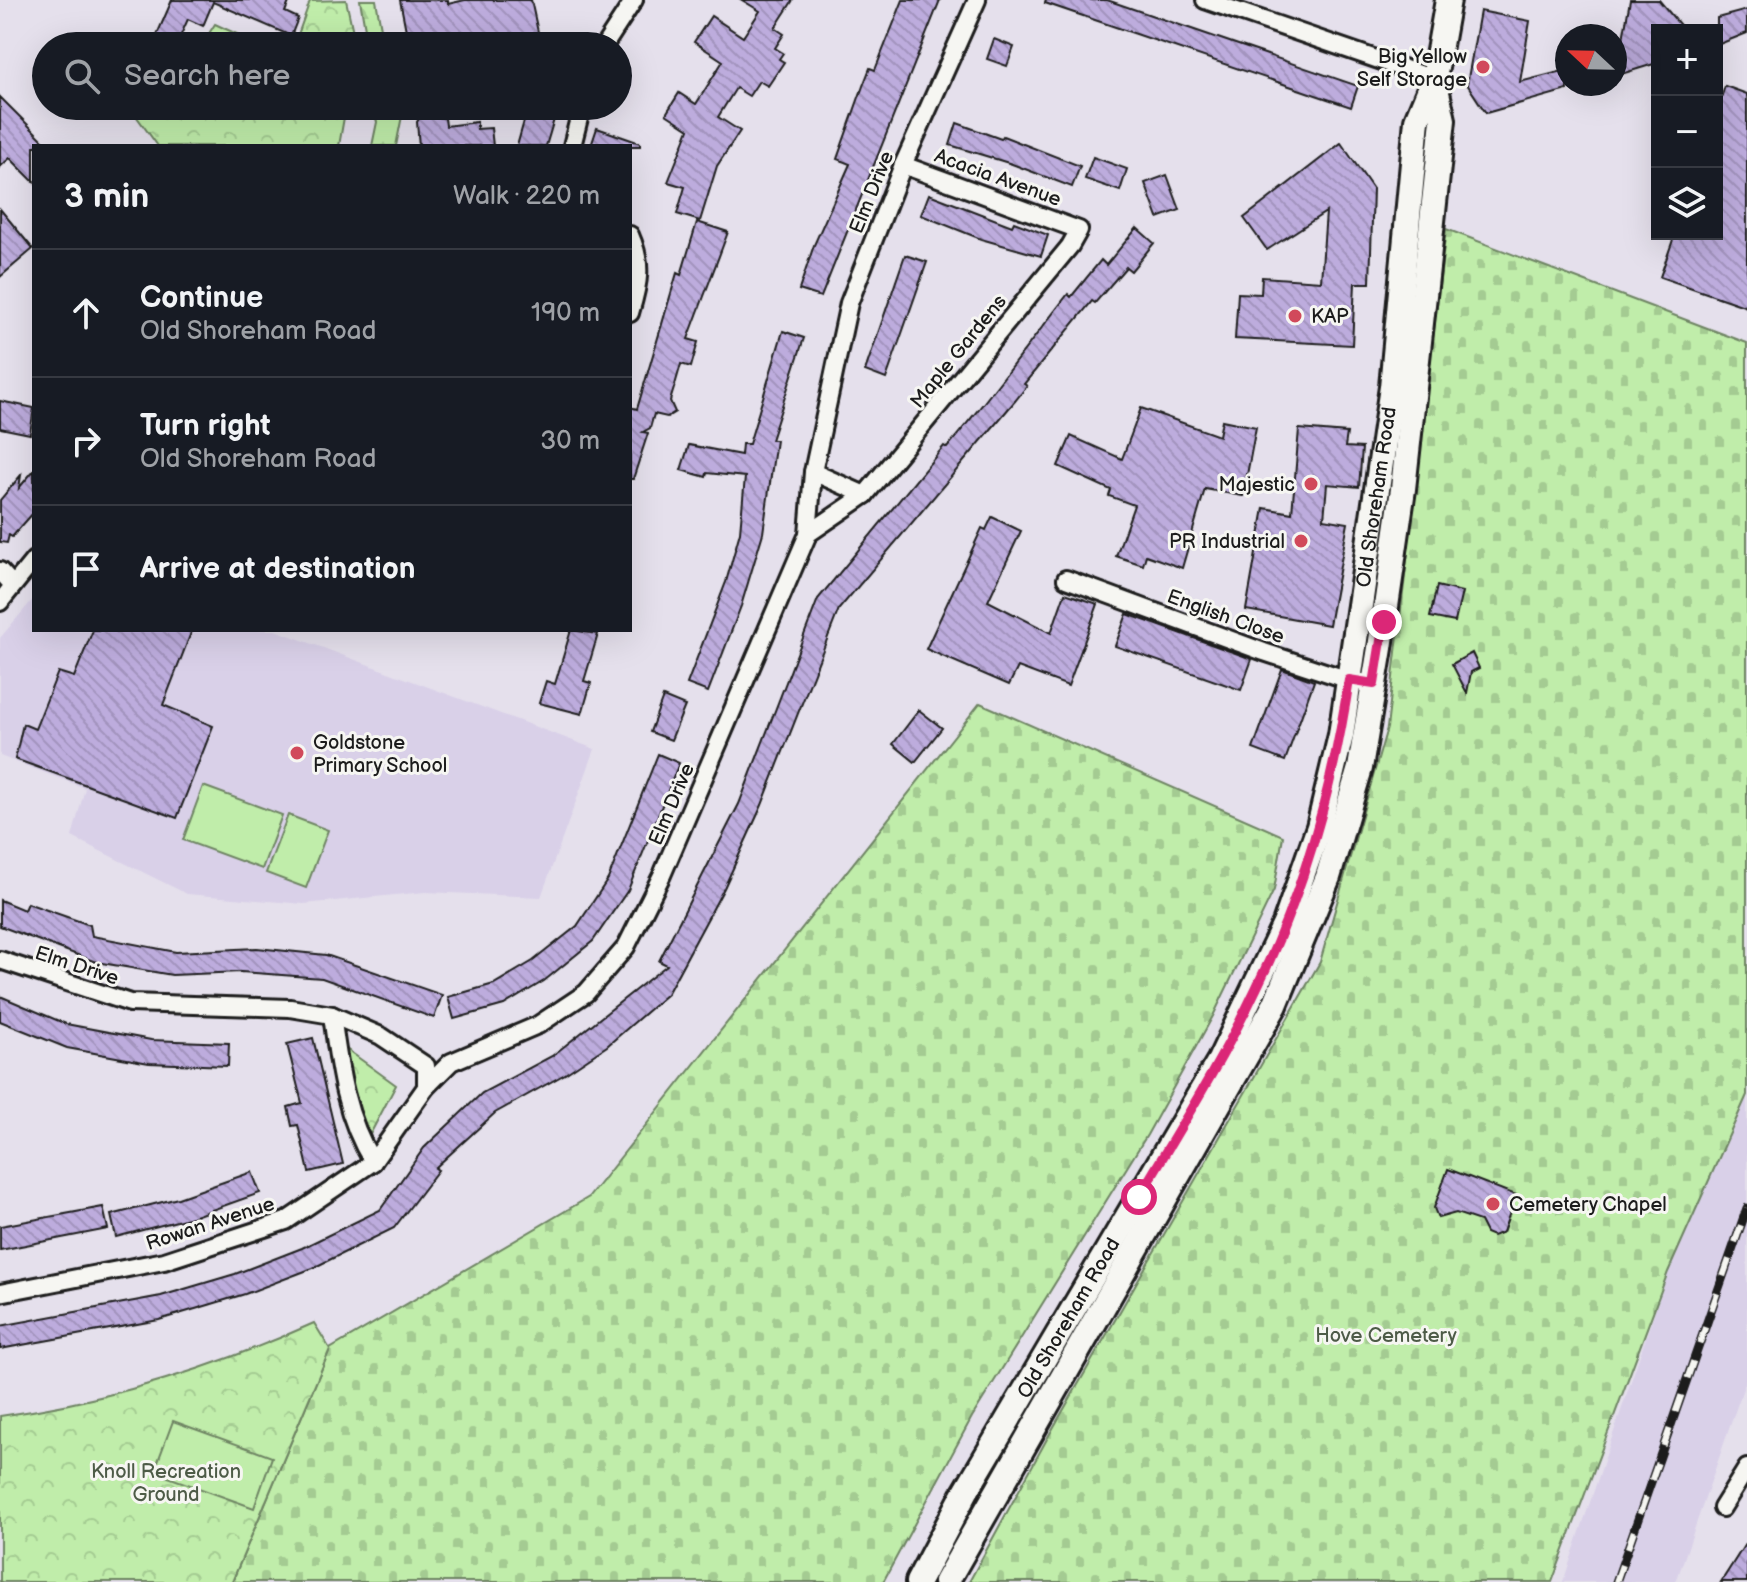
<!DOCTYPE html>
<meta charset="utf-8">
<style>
body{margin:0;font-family:"Balsamiq Sans",sans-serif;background:#242831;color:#f1f3f6}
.controls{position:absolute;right:24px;top:24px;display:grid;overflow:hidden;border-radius:0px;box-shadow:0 8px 32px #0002}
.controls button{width:72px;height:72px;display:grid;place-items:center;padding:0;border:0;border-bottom:2px solid #363941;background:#171b24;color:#f1f3f6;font:40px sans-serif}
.compass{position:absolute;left:1555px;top:24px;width:72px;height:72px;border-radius:50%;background:#171b24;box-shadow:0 8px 32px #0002;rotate:292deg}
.stop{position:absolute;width:24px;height:24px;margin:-18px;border:6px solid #db2777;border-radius:50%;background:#fff}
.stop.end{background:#db2777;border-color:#fff;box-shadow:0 2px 8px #0008}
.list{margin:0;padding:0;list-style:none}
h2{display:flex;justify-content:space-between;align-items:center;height:104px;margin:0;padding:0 32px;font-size:34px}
h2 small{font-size:26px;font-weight:400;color:#9ea1a6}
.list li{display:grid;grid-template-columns:52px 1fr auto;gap:24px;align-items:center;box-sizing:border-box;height:128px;padding:0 32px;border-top:2px solid #363941}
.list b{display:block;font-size:30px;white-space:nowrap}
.list p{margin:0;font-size:26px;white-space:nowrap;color:#9ea1a6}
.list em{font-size:26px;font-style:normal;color:#9ea1a6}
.icon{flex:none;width:44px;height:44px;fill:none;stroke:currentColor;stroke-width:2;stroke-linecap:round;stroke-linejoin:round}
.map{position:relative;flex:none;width:1747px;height:1582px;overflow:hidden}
.search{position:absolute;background:#171b24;box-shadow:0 8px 32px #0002;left:32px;top:32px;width:600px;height:88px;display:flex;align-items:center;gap:20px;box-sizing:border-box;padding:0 28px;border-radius:44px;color:#9ea1a6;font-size:30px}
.panel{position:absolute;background:#171b24;box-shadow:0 8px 32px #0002;left:32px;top:144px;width:600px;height:488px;border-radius:0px}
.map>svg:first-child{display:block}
.built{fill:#d9d0e8}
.forest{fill:url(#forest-firs);stroke:#6e8463;stroke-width:2}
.cemetery{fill:url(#cemetery-stones);stroke:#6e8463;stroke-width:2}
.park{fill:url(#park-crowns);stroke:#6e8463;stroke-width:2}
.pitch{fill:#c0edaa;stroke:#6e8463;stroke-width:2}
.building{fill:url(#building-back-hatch);stroke:#1c1c1c;stroke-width:2}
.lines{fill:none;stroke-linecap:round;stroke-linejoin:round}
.street-casing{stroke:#1c1c1c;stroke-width:22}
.primary-casing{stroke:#1c1c1c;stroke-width:30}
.street{stroke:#f6f6f2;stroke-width:16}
.primary{stroke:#f6f6f2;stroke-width:24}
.rail-casing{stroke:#1c1c1c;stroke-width:9}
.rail{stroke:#f6f6f2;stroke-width:6;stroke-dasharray:18;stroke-linecap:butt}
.route{stroke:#db2777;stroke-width:10}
.poi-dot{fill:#d1495b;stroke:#f6f6f2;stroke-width:3}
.labels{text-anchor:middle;stroke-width:6;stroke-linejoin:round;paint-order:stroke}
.poi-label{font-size:20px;fill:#1c1c1c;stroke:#f6f6f2;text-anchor:end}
.street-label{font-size:20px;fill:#1c1c1c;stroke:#f6f6f2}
.park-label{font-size:20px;fill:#4d5b47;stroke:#f6f6f2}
</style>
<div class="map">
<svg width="1747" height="1582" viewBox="0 0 1747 1582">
<defs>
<pattern id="forest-firs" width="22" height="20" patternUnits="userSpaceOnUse" patternTransform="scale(2)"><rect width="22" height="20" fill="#c0edaa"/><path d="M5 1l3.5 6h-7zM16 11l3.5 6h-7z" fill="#a4cb92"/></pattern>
<pattern id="cemetery-stones" width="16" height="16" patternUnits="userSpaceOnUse" patternTransform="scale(2)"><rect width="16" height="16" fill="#c0edaa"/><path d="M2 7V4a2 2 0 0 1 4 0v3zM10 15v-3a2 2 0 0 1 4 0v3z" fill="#a4cb92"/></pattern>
<pattern id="park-crowns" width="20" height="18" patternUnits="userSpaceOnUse" patternTransform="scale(2)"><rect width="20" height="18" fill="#c0edaa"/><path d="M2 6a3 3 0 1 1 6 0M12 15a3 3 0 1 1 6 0" fill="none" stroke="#a4cb92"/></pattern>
<pattern id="building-back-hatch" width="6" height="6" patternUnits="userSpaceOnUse" patternTransform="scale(2)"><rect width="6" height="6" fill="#bdacdd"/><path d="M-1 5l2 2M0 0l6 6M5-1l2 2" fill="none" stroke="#a293bd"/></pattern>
</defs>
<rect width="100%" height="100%" fill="#e5e0ec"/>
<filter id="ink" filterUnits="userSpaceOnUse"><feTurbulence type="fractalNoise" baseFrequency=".0125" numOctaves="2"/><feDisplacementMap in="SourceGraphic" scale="16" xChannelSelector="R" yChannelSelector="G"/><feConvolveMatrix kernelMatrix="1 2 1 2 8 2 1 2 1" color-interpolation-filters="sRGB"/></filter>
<g filter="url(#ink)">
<g class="built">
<polygon points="34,598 34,630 275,630 595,749 541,897 425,892 304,904 187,894 72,837 85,788 0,756 0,638"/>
<polygon points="1747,1095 1747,1377 1676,1582 1563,1582 1668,1272"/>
</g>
<g class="forest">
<polygon points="360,0 376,0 384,46 368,46"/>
<polygon points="372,106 404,106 396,146 372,146 377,122"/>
</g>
<g class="cemetery">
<polygon points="1446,229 1747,343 1747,1095 1668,1272 1552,1582 969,1582 1048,1437 1320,962 1387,728"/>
<polygon points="980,703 1283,836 1274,890 1213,1016 1147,1135 972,1417 883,1582 232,1582 330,1349 589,1197"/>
</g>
<g class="park">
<polygon points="346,0 356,46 294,46 310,1"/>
<polygon points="215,24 263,46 201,46"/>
<polygon points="129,106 346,106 339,146 158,146"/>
<polygon points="338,1043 396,1085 365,1144"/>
<path d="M314,1323L330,1349L232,1582H0V1416C109,1401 214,1368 314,1323Z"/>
</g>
<g class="pitch">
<polygon points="203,786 282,815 262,869 183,840"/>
<polygon points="288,815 328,830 306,888 266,873"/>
<polygon points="173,1421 272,1457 254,1508 154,1472"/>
</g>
<g class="building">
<polygon points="172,0 290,0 285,12 298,18 291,36 213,2 203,26 188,19 176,46 156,37"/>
<polygon points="400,0 448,0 448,4 465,0 531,0 541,46 510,46 510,43 409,46"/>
<polygon points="742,0 793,0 775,28 784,34 775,48 783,53 779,59 784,62 768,86 759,81 749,96 736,88 718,117 740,131 717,166 700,221 677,214 685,187 668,182 689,129 666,114 679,93 696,104 723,61 694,42 711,16 743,37 760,11"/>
<polygon points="903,0 940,0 821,297 799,290 814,245 850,164 837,159 863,86 870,68 875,70"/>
<polygon points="1046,0 1107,0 1358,86 1351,107 1045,3"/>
<polygon points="1630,0 1659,0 1684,30 1657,30 1657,63 1615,76 1615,57 1620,56"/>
<polygon points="1747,10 1747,33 1717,45 1717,18"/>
<polygon points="1480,11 1530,21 1520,82 1567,70 1567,90 1486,113 1467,84"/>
<polygon points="994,39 1014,47 1007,66 987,59"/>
<polygon points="1725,86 1747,94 1747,307 1660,277 1675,234 1717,234 1717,110"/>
<polygon points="0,97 49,146 34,146 34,182 10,158 0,167"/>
<polygon points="528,107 555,116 546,146 517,146"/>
<polygon points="428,116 445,118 446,126 477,122 477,129 491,128 493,146 419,146 417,122 420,117"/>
<polygon points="957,123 1001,139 1003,136 1080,166 1072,187 1012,164 950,145"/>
<polygon points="597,128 640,143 640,146 591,146"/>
<polygon points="1341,143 1373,189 1370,283 1355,283 1352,345 1235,339 1238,293 1261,294 1262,277 1321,281 1326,212 1267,250 1244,218"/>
<polygon points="1093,157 1127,169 1120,191 1085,179"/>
<polygon points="1167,175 1180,210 1158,218 1145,183"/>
<polygon points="929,194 1012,226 1014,222 1048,235 1041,256 981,239 921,215"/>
<polygon points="0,209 33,249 0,277"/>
<polygon points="697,222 728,232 688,339 698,342 691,367 681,364 675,385 670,401 675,412 667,417 654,414 650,428 643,432 648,433 633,479 630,479 630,407 637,409 677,273 681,275"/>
<polygon points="1137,228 1154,243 1131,271 1126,267 1095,303 1092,301 1024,384 1027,386 1015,401 839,609 762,805 724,888 667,994 607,1046 565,1074 495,1113 435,1168 438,1170 394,1228 313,1268 245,1294 159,1320 0,1349 0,1326 161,1296 235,1274 302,1248 380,1210 424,1148 482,1093 552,1056 667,965 659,961 739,804 818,599 944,446 947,448 978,410 1068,294 1071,297 1101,260 1106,265"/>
<polygon points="905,255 927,262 886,379 865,371"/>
<polygon points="783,331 804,338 771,440 776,440 763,533 741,606 708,692 687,684 726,582 740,532 745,477 707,473 706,477 681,470 689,445 741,455 742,444 749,444"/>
<polygon points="0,401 34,408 30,434 0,428"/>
<polygon points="1141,408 1219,436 1222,420 1256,427 1243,496 1205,489 1182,568 1146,555 1143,565 1116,556 1134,505 1109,496 1111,490 1058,466 1071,436 1122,459"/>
<polygon points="1299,429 1347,433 1345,447 1362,448 1359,487 1327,484 1324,519 1348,523 1329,625 1246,610 1264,508 1292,513"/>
<polygon points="34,470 34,512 12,537 9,535 7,543 0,542 0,500 21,475 19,488"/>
<polygon points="992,517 1021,531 988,601 1051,633 1065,593 1098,604 1068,686 1018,667 1009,685 926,649 982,528 986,530"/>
<polygon points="1437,586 1462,592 1455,622 1430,617"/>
<polygon points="1127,614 1252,659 1241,690 1115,646"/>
<polygon points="93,630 192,630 163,705 213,726 177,818 15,759 23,724 35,729 58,672 74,677"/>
<polygon points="571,630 598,634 584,681 591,683 582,714 539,703 546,681 555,684"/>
<polygon points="1472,653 1479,668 1471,672 1467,693 1452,664"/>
<polygon points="1282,669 1314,681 1285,761 1253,749"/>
<polygon points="663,697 685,706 671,740 650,732"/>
<polygon points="919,710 942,728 915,762 893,744"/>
<polygon points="658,754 679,763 628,890 593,941 544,981 504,1005 454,1019 448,997 494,984 533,961 577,926 608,879"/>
<polygon points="0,900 24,910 27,903 90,925 92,936 176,952 257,948 326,955 442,995 434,1018 322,978 241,972 172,975 96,962 0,926"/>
<polygon points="0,996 66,1024 151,1040 229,1043 228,1066 149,1063 67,1048 0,1021"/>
<polygon points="313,1038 343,1164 309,1172 298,1125 292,1126 288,1107 302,1103 287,1044"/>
<polygon points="1448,1169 1516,1195 1503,1232 1493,1236 1486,1233 1480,1221 1456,1213 1438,1218 1434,1208"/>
<polygon points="252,1172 260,1193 192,1217 116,1237 111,1215 178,1198"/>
<polygon points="103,1207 108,1229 0,1250 0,1226"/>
<polygon points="1747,1541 1747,1582 1721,1582"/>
</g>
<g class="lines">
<defs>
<g id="street">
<polyline points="1205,0 1434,79"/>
<polyline points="604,46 634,0"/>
<polyline points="572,146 582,106"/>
<path d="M630,235C643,264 639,283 630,313"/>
<polyline points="813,472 865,495"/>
<polyline points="808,534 865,495 1070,246 1079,230 903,165"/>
<polyline points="0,571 12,584"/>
<polyline points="1066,579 1264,652 1349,680 1374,684"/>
<polyline points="0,602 34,560"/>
<polyline points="0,960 130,1003 290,1008 332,1015 381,1036 426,1066 426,1087"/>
<path d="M332,1015C339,1067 345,1117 373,1162"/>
<polyline points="0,1293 164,1261 286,1221 373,1162 426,1087 451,1062 538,1025 586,993 626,947 662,875 808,534 813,472 849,303 903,165 977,0"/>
<polyline points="1722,1508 1747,1468"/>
</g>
<g id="primary">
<path id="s1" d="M918,1582L966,1491L1220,1060L1285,924L1319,827L1341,735L1392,387L1417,120L1434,79L1448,0"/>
<polyline points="946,1582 1275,1005 1328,877 1360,768 1380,648 1403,489 1443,120 1434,79"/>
</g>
</defs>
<use href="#street" class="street-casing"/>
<use href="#primary" class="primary-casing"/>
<use href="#street" class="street"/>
<use href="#primary" class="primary"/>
<defs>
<polyline id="rail" points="1616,1582 1747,1208"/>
</defs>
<use href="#rail" class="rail-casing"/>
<use href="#rail" class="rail"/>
</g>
</g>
<g class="lines" filter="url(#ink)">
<path class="route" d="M1139,1197C1179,1129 1222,1061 1256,989C1304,892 1333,787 1349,680L1374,684L1384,622"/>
</g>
<g class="poi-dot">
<circle cx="1483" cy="67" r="8"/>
<circle cx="1295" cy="316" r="8"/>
<circle cx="1311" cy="484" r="8"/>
<circle cx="1301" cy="541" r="8"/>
<circle cx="297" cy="753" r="8"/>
<circle cx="1493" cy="1204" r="8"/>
</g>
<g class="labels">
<g class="poi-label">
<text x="1467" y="63">Big Yellow<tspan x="1467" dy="23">Self Storage</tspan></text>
<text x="1311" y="323" text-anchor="start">KAP</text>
<text x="1295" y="491">Majestic</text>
<text x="1285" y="548">PR Industrial</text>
<text x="313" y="749" text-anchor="start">Goldstone<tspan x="313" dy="23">Primary School</tspan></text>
<text x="1509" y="1211" text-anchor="start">Cemetery Chapel</text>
</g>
<g class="street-label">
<text transform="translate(998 177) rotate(20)" y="7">Acacia Avenue</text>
<text transform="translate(871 192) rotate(-68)" y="7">Elm Drive</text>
<text transform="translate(958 351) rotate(-51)" y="7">Maple Gardens</text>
<text dy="7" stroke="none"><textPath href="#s1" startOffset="1192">Old Shoreham Road</textPath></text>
<text transform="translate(1226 616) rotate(20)" y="7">English Close</text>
<text transform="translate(671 804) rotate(-67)" y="7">Elm Drive</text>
<text transform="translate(77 965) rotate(18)" y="7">Elm Drive</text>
<text transform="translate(210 1223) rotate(-18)" y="7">Rowan Avenue</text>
<text dy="7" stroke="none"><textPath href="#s1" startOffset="304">Old Shoreham Road</textPath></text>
</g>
<g class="park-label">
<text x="1386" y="1342">Hove Cemetery</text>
<text x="166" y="1478">Knoll Recreation<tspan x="166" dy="23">Ground</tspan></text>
</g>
</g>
</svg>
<div class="controls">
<button>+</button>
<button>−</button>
<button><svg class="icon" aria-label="layers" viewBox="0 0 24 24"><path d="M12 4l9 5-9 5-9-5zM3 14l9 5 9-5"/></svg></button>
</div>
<svg class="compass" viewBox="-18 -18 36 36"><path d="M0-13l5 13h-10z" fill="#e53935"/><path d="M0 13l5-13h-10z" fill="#9ea1a6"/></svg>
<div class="stop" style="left:1139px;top:1197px"></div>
<div class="stop end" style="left:1384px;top:622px"></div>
<div class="search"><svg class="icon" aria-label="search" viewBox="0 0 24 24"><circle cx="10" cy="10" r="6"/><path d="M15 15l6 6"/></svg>Search here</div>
<section class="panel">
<h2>3 min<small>Walk · 220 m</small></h2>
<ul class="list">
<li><svg class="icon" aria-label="ahead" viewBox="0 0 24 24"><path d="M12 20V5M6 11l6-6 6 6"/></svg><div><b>Continue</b><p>Old Shoreham Road</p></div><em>190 m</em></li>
<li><svg class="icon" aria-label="right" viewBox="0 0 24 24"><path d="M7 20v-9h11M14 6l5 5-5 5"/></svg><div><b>Turn right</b><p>Old Shoreham Road</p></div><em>30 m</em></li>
<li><svg class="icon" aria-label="arrive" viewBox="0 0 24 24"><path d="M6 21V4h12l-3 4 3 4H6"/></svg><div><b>Arrive at destination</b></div></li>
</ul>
</section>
</div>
